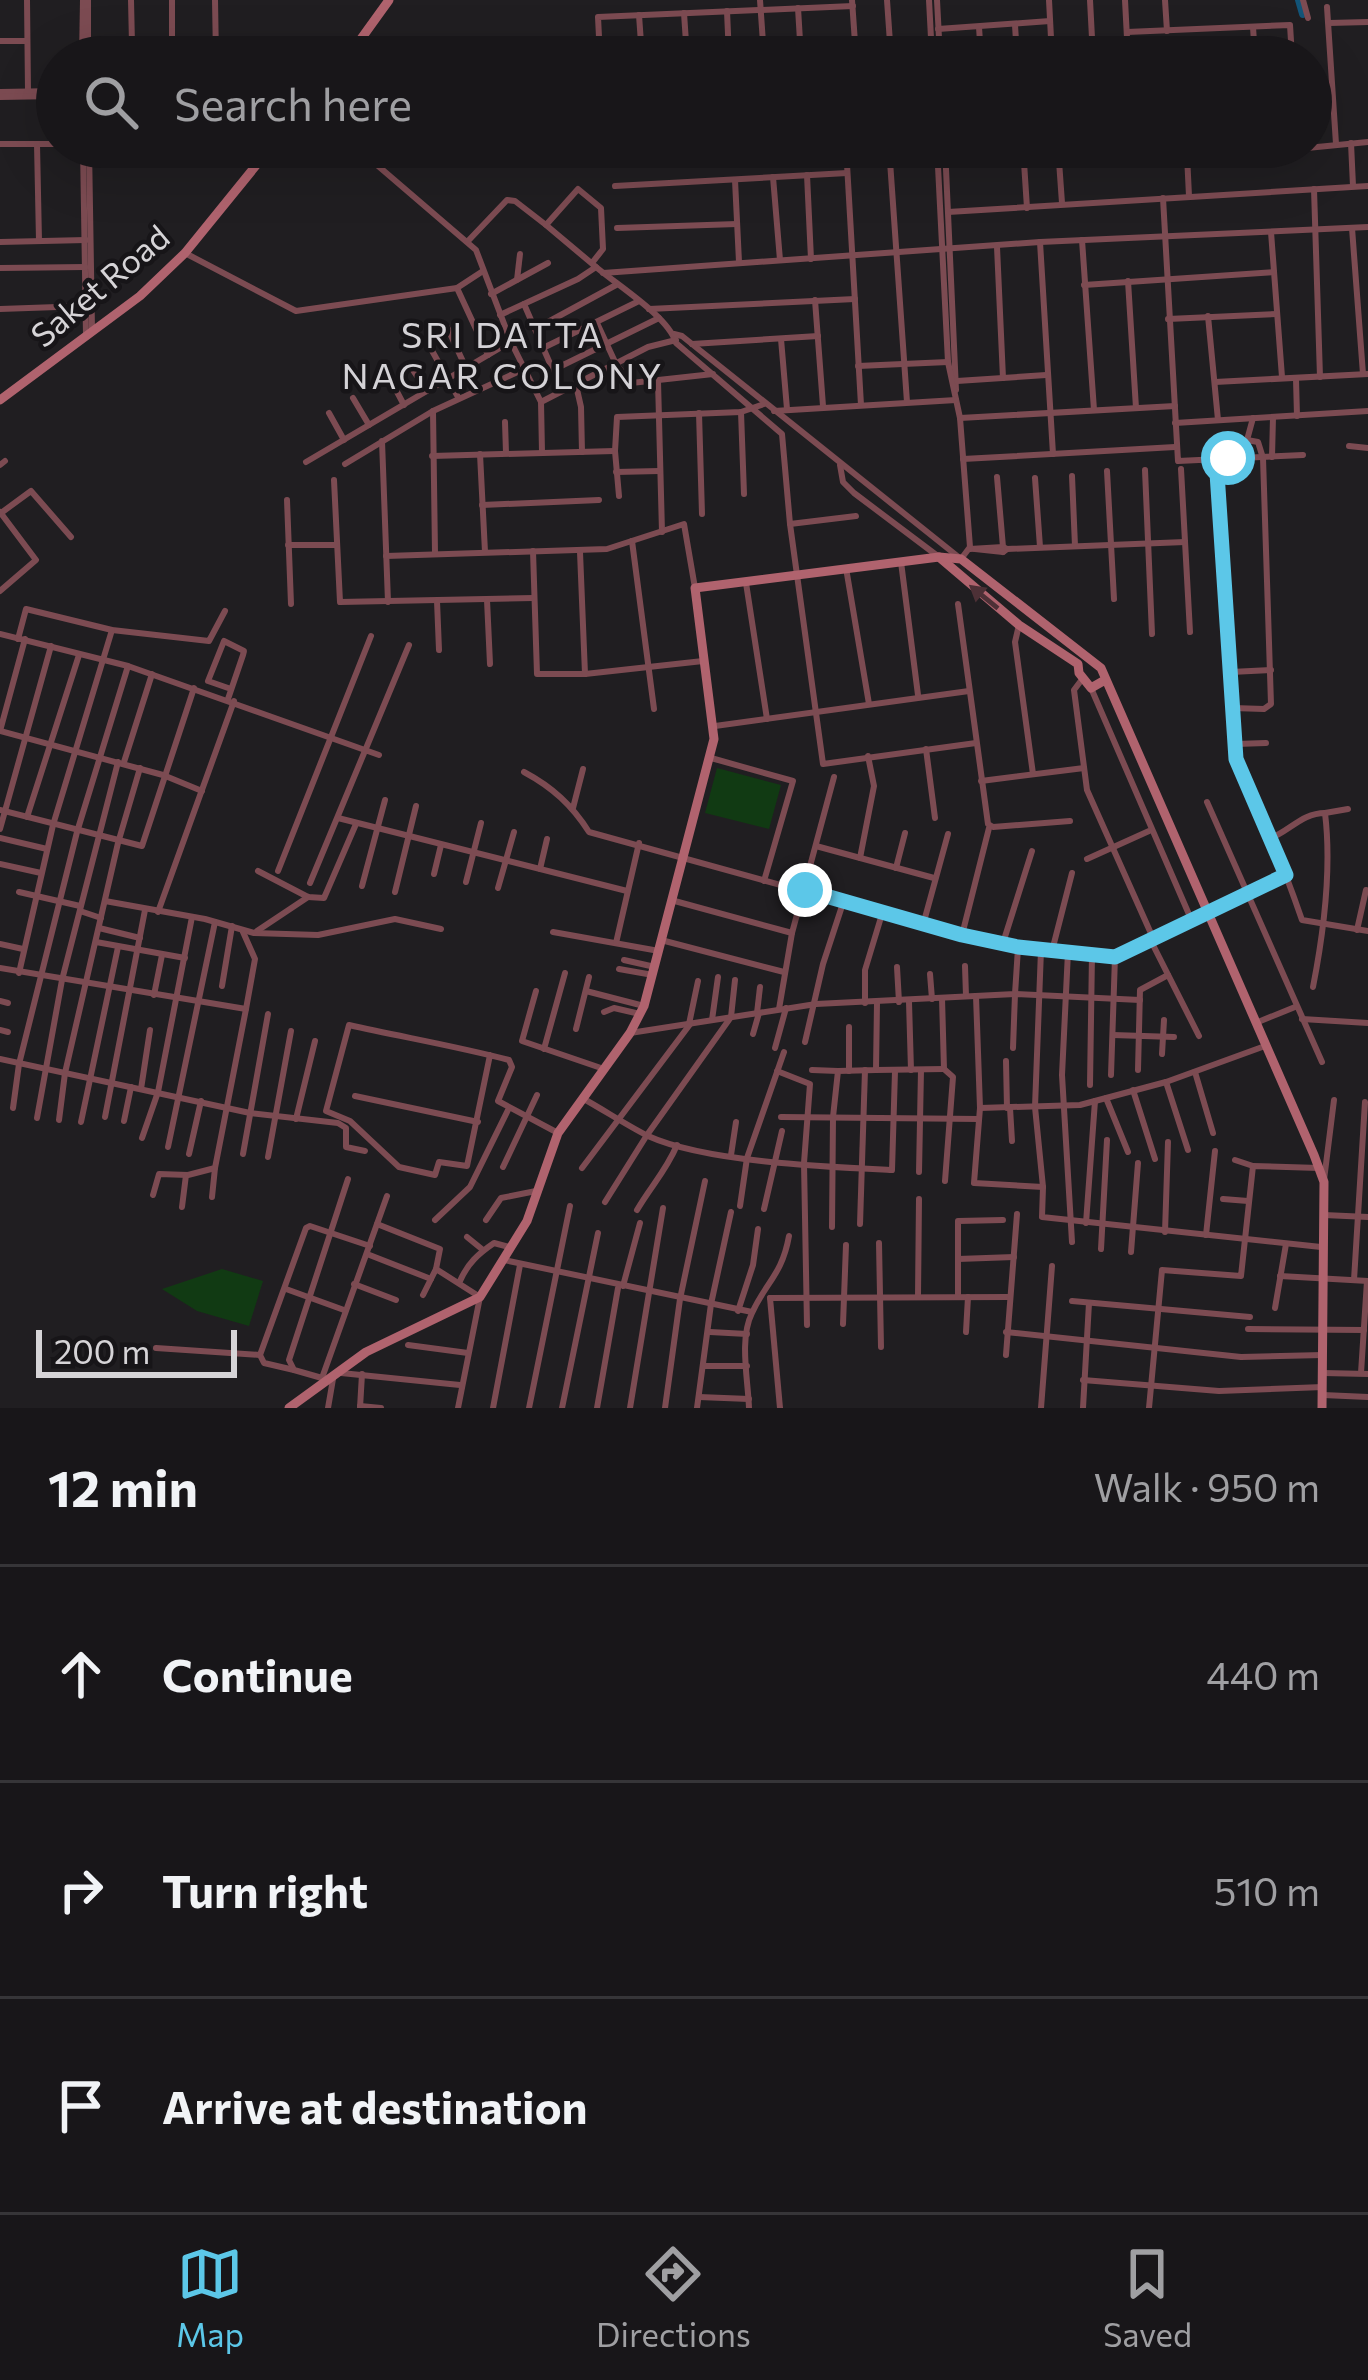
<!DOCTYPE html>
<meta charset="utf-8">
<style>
body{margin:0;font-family:Commissioner,sans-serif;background:#211f22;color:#f1f3f6}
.scale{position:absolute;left:36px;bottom:30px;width:201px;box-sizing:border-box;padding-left:12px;border:6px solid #d6d4d7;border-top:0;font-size:33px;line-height:42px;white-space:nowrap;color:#d6d4d7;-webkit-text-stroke:9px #171518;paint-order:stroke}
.stop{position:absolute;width:36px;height:36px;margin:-27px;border:9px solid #5cc7e8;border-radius:50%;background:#fff}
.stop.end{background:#5cc7e8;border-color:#fff;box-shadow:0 3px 12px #0008}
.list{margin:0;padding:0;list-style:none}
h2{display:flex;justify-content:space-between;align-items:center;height:156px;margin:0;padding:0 48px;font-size:51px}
h2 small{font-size:39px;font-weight:400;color:#9f9fa2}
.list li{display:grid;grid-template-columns:78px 1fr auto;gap:36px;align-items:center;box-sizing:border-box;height:216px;padding:0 48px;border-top:3px solid #363538}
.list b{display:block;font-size:45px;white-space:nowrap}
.list em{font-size:39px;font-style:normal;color:#9f9fa2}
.icon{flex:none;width:66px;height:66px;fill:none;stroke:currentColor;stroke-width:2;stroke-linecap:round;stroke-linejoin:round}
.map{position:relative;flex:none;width:1368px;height:1408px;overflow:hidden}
.search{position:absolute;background:#181619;box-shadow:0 12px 48px #0002;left:36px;right:36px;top:36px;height:132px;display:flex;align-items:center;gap:30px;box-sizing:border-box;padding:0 42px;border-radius:66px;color:#9f9fa2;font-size:45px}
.sheet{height:804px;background:#181619}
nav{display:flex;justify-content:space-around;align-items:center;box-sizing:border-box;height:168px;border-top:3px solid #363538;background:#181619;font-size:33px;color:#9f9fa2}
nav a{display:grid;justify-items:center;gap:6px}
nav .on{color:#5cc7e8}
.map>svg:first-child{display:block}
.green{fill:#113a13}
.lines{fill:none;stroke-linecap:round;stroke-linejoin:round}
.canal{stroke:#125478;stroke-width:8}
.street{stroke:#7c4b52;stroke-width:6}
.secondary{stroke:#b0636e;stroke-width:9}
.oneway{fill:#4d3036}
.route{stroke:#5cc7e8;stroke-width:15}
.labels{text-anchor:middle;stroke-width:9;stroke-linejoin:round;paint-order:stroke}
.street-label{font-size:33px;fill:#d6d4d7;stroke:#171518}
.neighbourhood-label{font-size:36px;letter-spacing:3px;fill:#d4d2d6;stroke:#171518}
</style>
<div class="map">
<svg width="1368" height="1408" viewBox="0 0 1368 1408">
<rect width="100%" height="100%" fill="#201e21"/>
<g class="green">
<polygon points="717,768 781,785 769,829 705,813"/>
<polygon points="222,1269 263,1281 249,1326 197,1311 162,1289"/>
</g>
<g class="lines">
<polyline class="canal" points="1299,0 1303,14"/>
<g class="street">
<polyline points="27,0 28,91"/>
<polyline points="131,0 132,44"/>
<polyline points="215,0 216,57"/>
<polyline points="760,0 764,57"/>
<polyline points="852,0 856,57"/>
<polyline points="887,0 891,57"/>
<polyline points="929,0 932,57"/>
<polyline points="937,0 940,57"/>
<polyline points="1049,0 1052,57"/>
<polyline points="1090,0 1093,57"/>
<polyline points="1125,0 1128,57"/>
<polyline points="1165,0 1167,31"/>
<polyline points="1303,0 1308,18"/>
<polyline points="1327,7 1336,144"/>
<polyline points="798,8 801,57"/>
<polyline points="727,11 729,57"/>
<polyline points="684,13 687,57"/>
<polyline points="639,15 642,57"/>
<polyline points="1329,23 1368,22"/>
<polyline points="1015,25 1017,57"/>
<polyline points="979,27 981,57"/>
<polyline points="1253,27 1255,57"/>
<polyline points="938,29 1050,21"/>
<polyline points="1127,32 1290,25 1292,57"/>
<polyline points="0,41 26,41"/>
<polyline points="82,44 216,43"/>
<polyline points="172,44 172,0"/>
<polyline points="82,57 83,0"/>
<polyline points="88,57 88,0"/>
<polyline points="600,57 598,17 853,6"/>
<polyline points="0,92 57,91"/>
<polyline points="0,97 57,96"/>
<polyline points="1351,143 1353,186"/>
<polyline points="0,144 57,144"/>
<polyline points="37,144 39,241"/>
<polyline points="83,147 86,335"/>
<polyline points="89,147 92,329"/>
<polyline points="356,147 476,250 511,342 541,402 542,452"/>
<polyline points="846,147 861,405"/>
<polyline points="889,147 907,402"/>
<polyline points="945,147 956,390"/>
<polyline points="1023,147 1027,208"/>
<polyline points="1058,147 1062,203"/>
<polyline points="1187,155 1189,196"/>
<polyline points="1059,160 1297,149 1368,142"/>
<polyline points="807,175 811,259"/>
<polyline points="773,177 780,260"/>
<polyline points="735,180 739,262"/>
<polyline points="615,186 847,173"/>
<polyline points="1314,189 1320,377"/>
<polyline points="1163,198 1178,461 1303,455"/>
<polyline points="948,212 1368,186"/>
<polyline points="617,228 737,224"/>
<polyline points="1352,228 1363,374"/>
<polyline points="1271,232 1282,377"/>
<polyline points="1082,240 1094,410"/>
<polyline points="468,241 507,200 515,201 546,225"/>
<polyline points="0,242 86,240"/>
<polyline points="1040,242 1053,454"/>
<polyline points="997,247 1003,378"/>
<polyline points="185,253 296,311 457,288 483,271"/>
<path d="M596,267C617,285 669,317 676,343L782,434L790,524L823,764L976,743"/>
<polyline points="0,268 85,267"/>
<polyline points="603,273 1040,242 1368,227"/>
<polyline points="517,280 520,254"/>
<polyline points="1128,281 1136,408"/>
<polyline points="1084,285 1274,272"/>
<polyline points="457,288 488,355"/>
<polyline points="491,294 548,263"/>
<polyline points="815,300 823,406"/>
<polyline points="524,304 562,391"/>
<polyline points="0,309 86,306"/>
<polyline points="649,309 855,299"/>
<polyline points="500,315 578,279 596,267 546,225 578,189 601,208 603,249 592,263"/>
<polyline points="1208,316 1218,420"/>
<polyline points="1168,319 1277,314"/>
<polyline points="597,323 616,364 631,383 713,374"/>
<polyline points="447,327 466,368"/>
<polyline points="535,329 616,285"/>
<polyline points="674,334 682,336 961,559 970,547 960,418 948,362 937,147"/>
<polyline points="781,339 787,409"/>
<polyline points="426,340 458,397"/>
<polyline points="692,344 818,336"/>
<polyline points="543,348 637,302"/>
<polyline points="409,364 427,391"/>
<polyline points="858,366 948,362"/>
<polyline points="553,370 659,318"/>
<polyline points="387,373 404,405"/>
<polyline points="1296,379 1297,416"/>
<polyline points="658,381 662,532"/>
<polyline points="957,381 1046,375"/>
<polyline points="1215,382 1368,374"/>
<polyline points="576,385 581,407 582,452"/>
<polyline points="353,398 369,425"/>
<polyline points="541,402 648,347 676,340"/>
<polyline points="433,411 435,553"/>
<polyline points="774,411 956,400"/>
<polyline points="741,412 744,494"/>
<polyline points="329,413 344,440"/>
<polyline points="699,413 702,514"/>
<polyline points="960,418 1175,406"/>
<polyline points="505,422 506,453"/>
<polyline points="1175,423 1368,411"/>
<polyline points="382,441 388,602"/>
<polyline points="1349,446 1368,448"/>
<polyline points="480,454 485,552"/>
<polyline points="432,456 614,451"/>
<polyline points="1231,456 1247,440 1253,418"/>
<polyline points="1272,457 1273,417"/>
<path d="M1216,458L1238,767C1263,815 1284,868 1302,920L1368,931"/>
<polyline points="963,459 1175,447"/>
<polyline points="306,462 510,342"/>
<polyline points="345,464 433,411 524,369"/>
<polyline points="0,465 5,461"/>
<polyline points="840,465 843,482 854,493 939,557"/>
<polyline points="1181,469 1190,632"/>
<polyline points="1145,470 1152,634"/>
<polyline points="1107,471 1114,599"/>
<polyline points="616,472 659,471"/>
<polyline points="1072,476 1075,546"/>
<polyline points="997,477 1003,547"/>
<polyline points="1035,478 1040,547"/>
<polyline points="334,480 340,602 533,598"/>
<polyline points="619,496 615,451 617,417 741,412 764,404"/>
<polyline points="287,500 291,604"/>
<polyline points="482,505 599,500"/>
<polyline points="0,512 36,560 0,591"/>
<polyline points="1,513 31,491 71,537"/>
<polyline points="790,524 856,516"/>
<polyline points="632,541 654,709"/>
<polyline points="288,545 336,545"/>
<polyline points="970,549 1003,547 1007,549 1003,552"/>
<polyline points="975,549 1003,552"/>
<polyline points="1007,549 1185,542"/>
<polyline points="533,551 537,674 585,674 703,661"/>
<polyline points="580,552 585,674"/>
<polyline points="386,556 607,549 684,524 695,588"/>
<polyline points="901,562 918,695"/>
<polyline points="846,568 869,704"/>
<polyline points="746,583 767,719"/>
<polyline points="487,600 490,664"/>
<polyline points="437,601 439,650"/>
<polyline points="958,604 988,824 993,827 1070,821"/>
<polyline points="1019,625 1015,642 1033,774"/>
<polyline points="0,634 128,666 379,755"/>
<polyline points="18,639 26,609 112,630 209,641 225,611"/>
<polyline points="1231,672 1271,670"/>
<polyline points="1083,678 1074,690 1087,790 1153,938"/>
<polyline points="1091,688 1191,919"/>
<polyline points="228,699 243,655 244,651 224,641 208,681 231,689"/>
<polyline points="1233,708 1264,709 1271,704 1263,458 1258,442 1247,440"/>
<polyline points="715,726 969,691"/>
<polyline points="0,731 163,775 202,791"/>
<polyline points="0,731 25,639"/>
<polyline points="1236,744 1266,743"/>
<polyline points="926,749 935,818"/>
<polyline points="711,758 793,781 764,881"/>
<polyline points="124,762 152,674"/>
<path d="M524,772C552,787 572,805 589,832L962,935L1018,947L1115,957L1286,875"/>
<polyline points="981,781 1084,768"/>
<polyline points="1207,802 1322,1062"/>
<polyline points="573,808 583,769"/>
<polyline points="0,810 142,846 194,688"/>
<polyline points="1325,813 1348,809"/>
<polyline points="27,817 79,655"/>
<polyline points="338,818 627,891"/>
<polyline points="0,829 51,646"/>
<polyline points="0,838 47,849"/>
<path d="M1269,839C1290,831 1302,813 1325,813C1332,870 1324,931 1313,987"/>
<polyline points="816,846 934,878"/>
<polyline points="860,858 874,786 868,756"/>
<polyline points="1087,859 1149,831"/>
<polyline points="0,864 41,873"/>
<polyline points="896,868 905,833"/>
<polyline points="540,869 547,839"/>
<polyline points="258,871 308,897 324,898 356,824"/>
<polyline points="278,871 371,636"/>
<polyline points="434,874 441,845"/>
<polyline points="466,882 481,823"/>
<polyline points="310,883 409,645"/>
<polyline points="362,886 385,800"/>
<polyline points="498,888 514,832"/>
<polyline points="19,892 80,906"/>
<polyline points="395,892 416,806"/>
<polyline points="671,900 792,933"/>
<polyline points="105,901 205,919 254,933 318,935 395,919 441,929"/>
<polyline points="80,911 101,918"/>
<polyline points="158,912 234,701"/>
<polyline points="923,925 948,834"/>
<polyline points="99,928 140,938"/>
<polyline points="1357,930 1366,890"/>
<polyline points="257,931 308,897"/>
<polyline points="243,932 255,959 246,1009"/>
<polyline points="553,932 659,951"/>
<polyline points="962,935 989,828"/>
<polyline points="1150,939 1199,1036"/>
<polyline points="661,940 784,972"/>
<polyline points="96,942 185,958"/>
<polyline points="616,943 639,843"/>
<polyline points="1003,943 1032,851"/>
<polyline points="0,944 23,949"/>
<polyline points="1041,950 1035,1107 1043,1187 1042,1217 1321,1247"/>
<polyline points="1052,951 1072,873"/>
<polyline points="1068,952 1062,1075 1072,1242"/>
<polyline points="624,960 655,967"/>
<polyline points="965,966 966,996"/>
<polyline points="897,967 899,1002"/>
<polyline points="0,968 246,1009 215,1168 188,1175 159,1174 153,1195"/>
<polyline points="619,969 653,975"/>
<polyline points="19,973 53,825 112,630"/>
<polyline points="930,974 932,999"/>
<polyline points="222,986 232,926"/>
<polyline points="536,991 522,1041 601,1068"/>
<polyline points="586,991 644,1006"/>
<polyline points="154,995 162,955"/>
<polyline points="976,996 980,1108 974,1183 1043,1187"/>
<polyline points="942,998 944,1069 953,1077 945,1181"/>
<polyline points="0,1001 8,1003"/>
<polyline points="909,1002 911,1070"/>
<polyline points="865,1003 865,970 882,914"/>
<polyline points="779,1009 792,933 834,777"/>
<polyline points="604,1012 614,1008 640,1014"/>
<polyline points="757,1013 760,987"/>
<polyline points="1302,1019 1368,1023"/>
<polyline points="712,1020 718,977"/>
<polyline points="1258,1022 1295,1007"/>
<polyline points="689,1024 698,981"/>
<polyline points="849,1027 849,1071"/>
<polyline points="576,1029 589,977"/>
<polyline points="0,1030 8,1032"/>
<polyline points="630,1033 816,1004 1015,994 1018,948"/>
<polyline points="753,1034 759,1013"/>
<polyline points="1113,1035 1174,1037"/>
<polyline points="805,1042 823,964 843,903"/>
<polyline points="775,1048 786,1008"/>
<polyline points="1013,1048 1015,994 1140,1000"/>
<polyline points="544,1049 565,973"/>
<polyline points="1162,1054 1164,1020"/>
<path d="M490,1055L467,1166L439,1162L435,1175L399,1167L350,1121L326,1111L349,1025C402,1037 456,1046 509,1060L512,1067L498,1101L558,1133"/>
<polyline points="0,1059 250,1113 338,1123 346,1128 346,1147 365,1151"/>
<polyline points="1006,1061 1007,1108"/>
<polyline points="812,1070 838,1071"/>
<polyline points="876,1070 944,1069"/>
<polyline points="1138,1070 1140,990 1168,975"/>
<polyline points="777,1071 810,1084 804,1163 807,1325"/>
<polyline points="1195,1072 1213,1133"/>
<polyline points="1111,1075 1115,957"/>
<polyline points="1166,1082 1188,1150"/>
<polyline points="1090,1085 1092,954"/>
<polyline points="141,1089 150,1030"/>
<polyline points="1133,1090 1155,1159"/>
<polyline points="355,1096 478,1122"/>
<path d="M582,1098C604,1110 626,1125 648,1136C705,1162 827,1167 892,1170L895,1071"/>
<polyline points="1106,1098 1128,1152"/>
<polyline points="13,1108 19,1064 77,832 128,666"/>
<polyline points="980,1108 1080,1105 1166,1082 1265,1046"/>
<polyline points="1010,1108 1012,1141"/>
<polyline points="105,1117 145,910"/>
<polyline points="781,1117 979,1119"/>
<polyline points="37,1118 62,980 118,762"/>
<polyline points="296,1119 315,1041"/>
<polyline points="59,1120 65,1073 118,843 140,768"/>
<polyline points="124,1121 131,1087"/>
<polyline points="81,1122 118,947"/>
<polyline points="142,1138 158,1092 192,917"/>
<polyline points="168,1147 215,922"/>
<polyline points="189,1154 201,1101"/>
<polyline points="243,1154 268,1014"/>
<polyline points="731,1155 736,1122"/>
<polyline points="268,1157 291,1031"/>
<polyline points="1235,1160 1253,1166"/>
<polyline points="503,1167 537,1095"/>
<polyline points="582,1168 691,1023"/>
<polyline points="919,1172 921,1070"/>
<polyline points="1324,1180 1334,1100"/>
<polyline points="212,1197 215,1168"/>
<polyline points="1223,1199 1248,1201"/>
<polyline points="605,1202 647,1135 731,1017 735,980"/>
<polyline points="740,1206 747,1158 784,1052"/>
<polyline points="182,1207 186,1175"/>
<polyline points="764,1209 782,1131"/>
<path d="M637,1210C651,1186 666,1171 677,1145"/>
<polyline points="1324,1215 1368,1217"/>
<polyline points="435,1220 470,1187 508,1110"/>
<polyline points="486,1220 501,1198 536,1191"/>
<polyline points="1086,1223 1095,1101"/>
<polyline points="377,1224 440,1249 436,1269"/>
<polyline points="860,1224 865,1070"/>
<polyline points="832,1227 833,1117 838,1071 876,1070 877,1003"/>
<polyline points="1165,1232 1168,1142"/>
<polyline points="1206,1235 1215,1151"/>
<polyline points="467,1237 483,1250"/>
<polyline points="879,1243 881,1347"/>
<polyline points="1101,1249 1107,1140"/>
<polyline points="1131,1252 1138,1163"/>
<polyline points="367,1254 431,1279"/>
<polyline points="958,1259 1014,1257"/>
<polyline points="504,1260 752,1312"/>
<polyline points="1280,1276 1368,1281"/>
<polyline points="1354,1280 1365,1102"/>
<path d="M460,1281C468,1263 478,1254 494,1243L509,1247"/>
<polyline points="354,1284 396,1300"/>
<polyline points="623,1286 640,1223"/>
<polyline points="286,1289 344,1310"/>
<polyline points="423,1295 436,1269 480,1297 458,1408"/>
<polyline points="918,1296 919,1199"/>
<polyline points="958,1297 958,1221 1003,1220"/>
<polyline points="770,1298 1008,1297"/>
<polyline points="770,1298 780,1408"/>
<polyline points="1072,1301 1250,1317"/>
<polyline points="1275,1308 1286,1244"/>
<polyline points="738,1311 753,1265 758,1229"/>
<polyline points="843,1324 846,1245"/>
<polyline points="1248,1329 1364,1330"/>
<polyline points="710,1332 747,1334"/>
<polyline points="966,1332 968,1297"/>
<polyline points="1006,1332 1241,1357 1323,1355"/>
<polyline points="408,1345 468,1353"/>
<polyline points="156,1348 260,1355"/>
<polyline points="1006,1355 1017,1214"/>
<polyline points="705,1366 747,1366"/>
<polyline points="294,1370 264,1363 260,1355 306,1228 310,1226 370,1246"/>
<polyline points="341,1373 460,1385"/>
<polyline points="1323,1373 1368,1374"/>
<polyline points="1361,1373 1367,1281"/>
<polyline points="322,1378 294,1370 289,1360 348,1179"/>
<polyline points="322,1378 387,1196"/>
<polyline points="1083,1380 1219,1391 1323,1387"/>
<polyline points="1323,1395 1368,1397"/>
<polyline points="699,1397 749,1399"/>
<polyline points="360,1406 381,1408"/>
<polyline points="328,1408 333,1379"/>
<polyline points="360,1408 362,1374"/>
<polyline points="493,1408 520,1265"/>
<polyline points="529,1408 570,1206"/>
<polyline points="562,1408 598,1233"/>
<polyline points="597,1408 618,1288"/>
<polyline points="630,1408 663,1208"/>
<polyline points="665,1408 680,1299 705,1181"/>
<polyline points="697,1408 711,1304 731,1212"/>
<path d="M749,1408C748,1379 739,1339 752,1313C766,1282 782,1275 789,1236"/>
<polyline points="1041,1408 1052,1266"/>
<polyline points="1083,1408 1089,1303"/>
<polyline points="1149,1408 1162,1270 1241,1276 1253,1166 1319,1168"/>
</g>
<g class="secondary">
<polyline points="348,57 389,0"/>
<polyline points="0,400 140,296 185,253 271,147"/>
<polyline points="939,557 1019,625 1078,664 1079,673 1091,688 1105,680"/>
<polyline points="289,1408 366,1352 480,1297 527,1221 558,1133 630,1033 644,1006 714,739 695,588 939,557 961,559 1101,668 1314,1155 1324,1182 1322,1408"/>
</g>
</g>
<defs><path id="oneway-solid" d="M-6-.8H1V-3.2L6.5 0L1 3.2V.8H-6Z" transform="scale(3)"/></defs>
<use class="oneway" href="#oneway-solid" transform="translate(984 597) rotate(-141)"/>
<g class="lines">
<polyline class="route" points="805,890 962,935 1018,947 1115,957 1286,875 1236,759 1216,458 1228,458"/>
</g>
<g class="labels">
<g class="street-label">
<text transform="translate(100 286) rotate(-40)" y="12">Saket Road</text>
</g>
<g class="neighbourhood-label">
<text x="503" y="348">SRI DATTA<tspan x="503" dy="41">NAGAR COLONY</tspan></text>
</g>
</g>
</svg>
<div class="scale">200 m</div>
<div class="stop" style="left:1228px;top:458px"></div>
<div class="stop end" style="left:805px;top:890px"></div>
<div class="search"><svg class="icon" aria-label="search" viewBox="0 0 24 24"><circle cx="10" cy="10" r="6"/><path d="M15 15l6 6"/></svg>Search here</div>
</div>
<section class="sheet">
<h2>12 min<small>Walk · 950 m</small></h2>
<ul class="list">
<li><svg class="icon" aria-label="ahead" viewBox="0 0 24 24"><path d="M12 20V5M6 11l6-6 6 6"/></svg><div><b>Continue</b></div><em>440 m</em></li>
<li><svg class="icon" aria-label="right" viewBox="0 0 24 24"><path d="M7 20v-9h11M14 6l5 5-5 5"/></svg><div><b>Turn right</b></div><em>510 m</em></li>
<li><svg class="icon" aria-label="arrive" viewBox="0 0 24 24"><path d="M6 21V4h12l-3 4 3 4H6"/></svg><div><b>Arrive at destination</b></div></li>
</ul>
</section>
<nav>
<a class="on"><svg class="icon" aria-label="map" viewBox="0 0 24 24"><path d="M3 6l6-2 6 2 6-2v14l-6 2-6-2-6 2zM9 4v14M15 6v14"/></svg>Map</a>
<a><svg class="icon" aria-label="directions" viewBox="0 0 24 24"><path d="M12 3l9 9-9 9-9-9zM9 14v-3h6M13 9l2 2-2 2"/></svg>Directions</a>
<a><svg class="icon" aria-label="saved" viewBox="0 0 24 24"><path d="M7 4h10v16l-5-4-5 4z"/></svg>Saved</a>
</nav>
